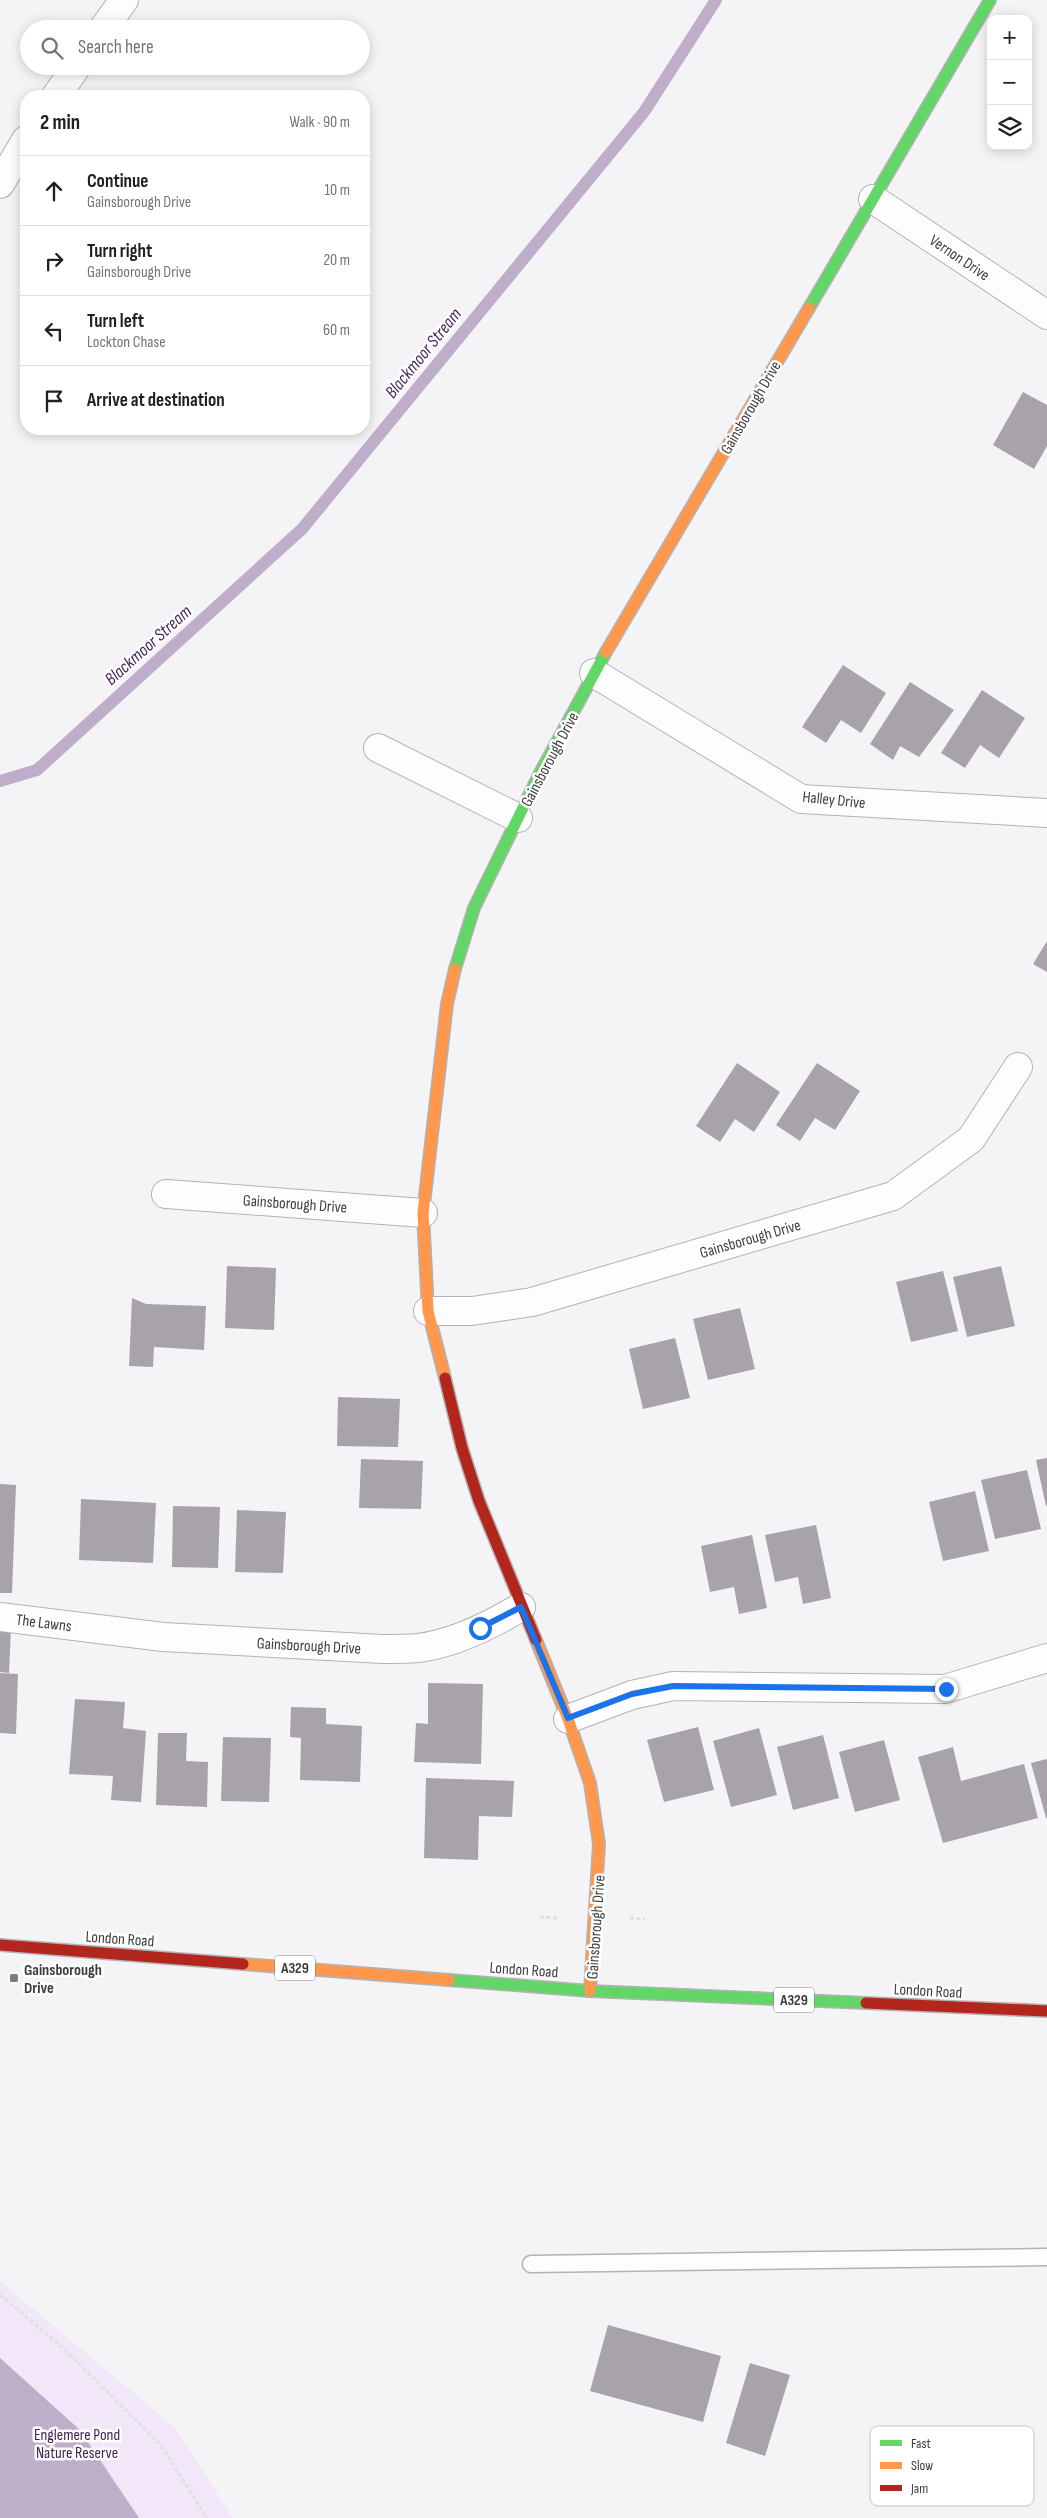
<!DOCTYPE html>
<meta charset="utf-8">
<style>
body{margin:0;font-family:"Sofia Sans Condensed",sans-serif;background:#f6f6f6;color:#202124}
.controls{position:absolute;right:15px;top:15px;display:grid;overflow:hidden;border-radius:10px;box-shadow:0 2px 12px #0003}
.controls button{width:45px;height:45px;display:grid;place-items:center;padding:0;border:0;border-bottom:1px solid #e0e0e0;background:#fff;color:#202124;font:25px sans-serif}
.stop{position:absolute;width:15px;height:15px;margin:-11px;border:4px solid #1a73e8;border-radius:50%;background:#fff}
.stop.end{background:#1a73e8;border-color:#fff;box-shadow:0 1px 5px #0008}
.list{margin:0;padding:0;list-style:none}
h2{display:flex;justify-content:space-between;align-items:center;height:65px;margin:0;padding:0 20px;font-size:21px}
h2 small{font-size:16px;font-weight:400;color:#757577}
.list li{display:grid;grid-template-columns:32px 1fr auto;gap:15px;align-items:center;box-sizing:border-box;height:70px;padding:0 20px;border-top:1px solid #e0e0e0}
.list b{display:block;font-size:19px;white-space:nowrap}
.list p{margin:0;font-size:16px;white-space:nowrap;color:#757577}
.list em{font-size:16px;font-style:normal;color:#757577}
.icon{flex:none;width:28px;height:28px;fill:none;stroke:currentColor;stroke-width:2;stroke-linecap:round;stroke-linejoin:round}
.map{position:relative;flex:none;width:1047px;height:2518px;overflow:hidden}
.search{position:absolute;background:#fff;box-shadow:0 2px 12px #0003;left:20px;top:20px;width:350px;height:55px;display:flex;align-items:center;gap:12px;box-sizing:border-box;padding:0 18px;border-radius:28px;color:#757577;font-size:19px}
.panel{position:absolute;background:#fff;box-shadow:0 2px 12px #0003;left:20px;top:90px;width:350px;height:345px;border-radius:20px}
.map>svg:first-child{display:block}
.green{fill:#f1e7f8}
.water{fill:#beaeca}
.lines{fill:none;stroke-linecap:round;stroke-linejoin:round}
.stream{stroke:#beaeca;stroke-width:12}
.building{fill:#a8a3ab}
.lane-casing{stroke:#b3b2b4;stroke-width:19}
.street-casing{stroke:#b3b2b4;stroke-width:30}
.fast-casing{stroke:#b3b2b4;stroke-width:14}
.slow-casing{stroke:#b3b2b4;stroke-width:14}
.jam-casing{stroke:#b3b2b4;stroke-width:14}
.path{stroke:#e0dfe1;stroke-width:3;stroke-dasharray:4 2.5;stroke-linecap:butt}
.lane{stroke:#fdfdfe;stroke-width:16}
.street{stroke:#fdfdfe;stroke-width:28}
.fast{stroke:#63d668;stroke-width:11}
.slow{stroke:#ff974d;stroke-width:11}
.jam{stroke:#b3261e;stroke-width:11}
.route{stroke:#1a73e8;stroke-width:6}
.poi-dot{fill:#7d7d7e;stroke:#fff;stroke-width:2}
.labels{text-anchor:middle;stroke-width:5;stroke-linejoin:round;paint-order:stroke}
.shield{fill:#fff;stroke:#777778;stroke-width:1}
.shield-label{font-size:15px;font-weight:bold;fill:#3d3d3e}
.street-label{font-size:16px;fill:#3d3d3e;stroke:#fff}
.poi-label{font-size:16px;font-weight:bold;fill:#3d3d3e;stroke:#fff;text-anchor:start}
.park-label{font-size:16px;fill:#422255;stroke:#fff}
.water-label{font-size:18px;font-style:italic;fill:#47275b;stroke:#fff}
.key{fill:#fff;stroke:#c5c5c5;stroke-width:1}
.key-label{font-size:14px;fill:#3d3d3e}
</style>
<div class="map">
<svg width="1047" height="2518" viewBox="0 0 1047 2518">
<rect width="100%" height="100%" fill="#f4f3f5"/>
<polygon class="green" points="0,2281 175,2428 233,2518 0,2518"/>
<polygon class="water" points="0,2358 80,2430 139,2518 0,2518"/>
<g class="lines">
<polyline class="stream" points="0,781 37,770 302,529 644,112 716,0"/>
</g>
<g class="building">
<polygon points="1023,392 1047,405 1047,446 1034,469 993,445"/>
<polygon points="843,665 886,693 861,733 841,720 826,743 802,727"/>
<polygon points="910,682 954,710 919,757 900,746 893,760 870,744"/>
<polygon points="982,690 1025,718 999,758 980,745 965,768 941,753"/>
<polygon points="1047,941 1047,972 1033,964"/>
<polygon points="737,1063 780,1092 754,1132 735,1119 720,1142 696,1126"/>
<polygon points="817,1063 860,1091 835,1130 815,1118 800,1141 776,1125"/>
<polygon points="227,1266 276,1268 274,1330 225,1328"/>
<polygon points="1001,1266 1015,1326 967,1337 953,1277"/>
<polygon points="943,1271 958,1331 911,1342 896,1282"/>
<polygon points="132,1298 146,1304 206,1306 204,1350 154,1347 153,1367 129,1366"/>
<polygon points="740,1308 755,1369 708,1380 693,1319"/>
<polygon points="675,1338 690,1398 643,1409 629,1349"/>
<polygon points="338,1397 400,1399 398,1447 337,1446"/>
<polygon points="1047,1458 1047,1506 1046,1506 1036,1460"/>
<polygon points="361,1459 423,1461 421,1509 359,1508"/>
<polygon points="1027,1470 1041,1529 995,1539 981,1480"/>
<polygon points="0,1484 16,1485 12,1593 0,1593"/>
<polygon points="975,1491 989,1551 943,1561 929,1502"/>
<polygon points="81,1499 156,1503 153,1563 79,1560"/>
<polygon points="173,1506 220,1507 218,1568 172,1567"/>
<polygon points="237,1510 286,1512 283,1573 235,1572"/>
<polygon points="816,1525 831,1598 803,1604 798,1577 775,1582 765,1535"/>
<polygon points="752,1535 767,1608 739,1614 734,1587 710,1592 701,1546"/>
<polygon points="0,1626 11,1627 9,1673 0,1672"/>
<polygon points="0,1673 18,1674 16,1734 0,1733"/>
<polygon points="428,1683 483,1684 481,1764 414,1762 416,1723 428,1724"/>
<polygon points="75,1699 125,1702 123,1728 146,1731 141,1802 111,1800 113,1776 69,1774"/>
<polygon points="291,1707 326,1708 326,1724 362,1726 360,1782 300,1780 301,1738 290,1737"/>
<polygon points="698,1727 714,1790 664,1802 647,1740"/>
<polygon points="759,1728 777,1795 731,1807 713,1741"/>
<polygon points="158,1733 187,1733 186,1761 208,1762 207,1807 156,1805"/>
<polygon points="823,1735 839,1798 793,1810 777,1747"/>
<polygon points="223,1737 271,1738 269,1802 221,1801"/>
<polygon points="884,1740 900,1800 855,1812 839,1752"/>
<polygon points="953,1747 961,1781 1024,1764 1038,1818 943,1843 918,1757"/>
<polygon points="1047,1759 1047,1818 1046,1818 1031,1763"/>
<polygon points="426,1778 514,1781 512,1817 479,1816 478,1860 424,1858"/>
<polygon points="608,2325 721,2356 703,2422 590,2391"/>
<polygon points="750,2363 790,2375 765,2456 726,2443"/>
</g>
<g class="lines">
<defs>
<polyline id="lane" points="531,2264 1047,2257"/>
<g id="street">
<polyline points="103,29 124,0"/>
<polyline points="56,96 77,66"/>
<polyline points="0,184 26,140"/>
<polyline points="873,199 1047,315"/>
<polyline points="594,673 801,799 1047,813"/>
<polyline points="378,748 518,818"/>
<polyline points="166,1194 423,1213"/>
<polyline points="428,1311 472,1311 532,1302 893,1196 971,1139 1018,1067"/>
<path d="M0,1617L163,1637L383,1649C394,1649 406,1649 418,1648C453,1644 491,1625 521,1607"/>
<polyline points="568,1719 632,1695 673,1686 945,1689 1047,1658"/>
</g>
<g id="fast">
<polyline points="809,308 990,0"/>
<polyline points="455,969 474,908 540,773 606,652"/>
<polyline points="449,1980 590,1991 866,2003"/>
</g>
<g id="slow">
<polyline points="606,652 809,308"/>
<polyline points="445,1378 428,1311 423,1213 447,1004 455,969"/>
<polyline points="536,1640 568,1719 590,1783 599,1844 590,1991"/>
<polyline points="243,1964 449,1980"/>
</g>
<g id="jam">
<polyline points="445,1378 462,1448 479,1501 536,1640"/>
<polyline points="0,1945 243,1964"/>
<polyline points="866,2003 1047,2011"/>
</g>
</defs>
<use href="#lane" class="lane-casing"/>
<use href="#street" class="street-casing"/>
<use href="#fast" class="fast-casing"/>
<use href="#slow" class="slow-casing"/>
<use href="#jam" class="jam-casing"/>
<g class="path">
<polyline points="540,1917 559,1918"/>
<polyline points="630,1918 645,1919"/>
<polyline points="0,2295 61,2346 161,2445 207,2518"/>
</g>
<use href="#lane" class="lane"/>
<use href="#street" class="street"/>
<use href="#fast" class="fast"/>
<use href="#slow" class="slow"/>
<use href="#jam" class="jam"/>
</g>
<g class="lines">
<polyline class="route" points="480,1628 521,1607 568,1718 632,1694 673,1686 946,1689"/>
</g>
<rect class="poi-dot" x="9" y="1973" width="10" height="10" rx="2.5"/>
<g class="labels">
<g class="shield">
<rect x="275" y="1955.5" width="40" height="25" rx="4"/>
<rect x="774" y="1987.5" width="40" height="25" rx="4"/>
</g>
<g class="shield-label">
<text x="295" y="1973">A329</text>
<text x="794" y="2005">A329</text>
</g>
<g class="street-label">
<text transform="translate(960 257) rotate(34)" y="6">Vernon Drive</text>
<text transform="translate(750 407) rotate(-60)" y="6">Gainsborough Drive</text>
<text transform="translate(549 759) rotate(-62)" y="6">Gainsborough Drive</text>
<text transform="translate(834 799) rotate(6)" y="6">Halley Drive</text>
<text transform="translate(295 1203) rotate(4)" y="6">Gainsborough Drive</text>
<text transform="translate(750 1238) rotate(-16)" y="6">Gainsborough Drive</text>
<text transform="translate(44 1622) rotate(7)" y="6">The Lawns</text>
<text transform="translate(309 1645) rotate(3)" y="6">Gainsborough Drive</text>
<text transform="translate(595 1927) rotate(-86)" y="6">Gainsborough Drive</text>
<text transform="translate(120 1938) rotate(4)" y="6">London Road</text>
<text transform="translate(524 1969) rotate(4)" y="6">London Road</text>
<text transform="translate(928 1990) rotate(3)" y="6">London Road</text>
</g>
<g class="poi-label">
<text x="24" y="1975">Gainsborough<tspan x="24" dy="18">Drive</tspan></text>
</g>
<g class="park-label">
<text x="77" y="2440">Englemere Pond<tspan x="77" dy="18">Nature Reserve</tspan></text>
</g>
<g class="water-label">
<text transform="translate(423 353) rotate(-51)" y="6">Blackmoor Stream</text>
<text transform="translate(148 645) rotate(-42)" y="6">Blackmoor Stream</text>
</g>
</g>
<rect x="870" y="2426" width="164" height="80" rx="8" class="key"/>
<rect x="880" y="2440" width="22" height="6" fill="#63d668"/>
<rect x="880" y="2462" width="22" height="7" fill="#ff974d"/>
<rect x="880" y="2485" width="22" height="6" fill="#b3261e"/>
<g class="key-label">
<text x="911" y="2448">Fast</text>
<text x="911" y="2470">Slow</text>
<text x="911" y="2493">Jam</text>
</g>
</svg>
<div class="controls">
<button>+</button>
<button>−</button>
<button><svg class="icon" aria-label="layers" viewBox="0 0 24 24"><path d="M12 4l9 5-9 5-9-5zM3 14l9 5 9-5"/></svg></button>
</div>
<div class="stop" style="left:480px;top:1628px"></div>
<div class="stop end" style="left:946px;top:1689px"></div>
<div class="search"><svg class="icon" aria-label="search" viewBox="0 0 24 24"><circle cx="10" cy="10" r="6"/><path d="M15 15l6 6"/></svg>Search here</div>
<section class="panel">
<h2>2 min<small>Walk · 90 m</small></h2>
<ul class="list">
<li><svg class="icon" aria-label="ahead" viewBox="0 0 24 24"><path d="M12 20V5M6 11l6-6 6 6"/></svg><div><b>Continue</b><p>Gainsborough Drive</p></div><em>10 m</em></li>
<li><svg class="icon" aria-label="right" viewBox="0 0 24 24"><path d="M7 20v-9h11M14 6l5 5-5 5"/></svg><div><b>Turn right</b><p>Gainsborough Drive</p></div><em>20 m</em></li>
<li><svg class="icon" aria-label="left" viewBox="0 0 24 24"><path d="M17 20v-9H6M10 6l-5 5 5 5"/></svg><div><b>Turn left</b><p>Lockton Chase</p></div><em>60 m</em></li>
<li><svg class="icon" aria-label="arrive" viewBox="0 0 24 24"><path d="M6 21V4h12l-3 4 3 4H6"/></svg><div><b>Arrive at destination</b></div></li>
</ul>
</section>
</div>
